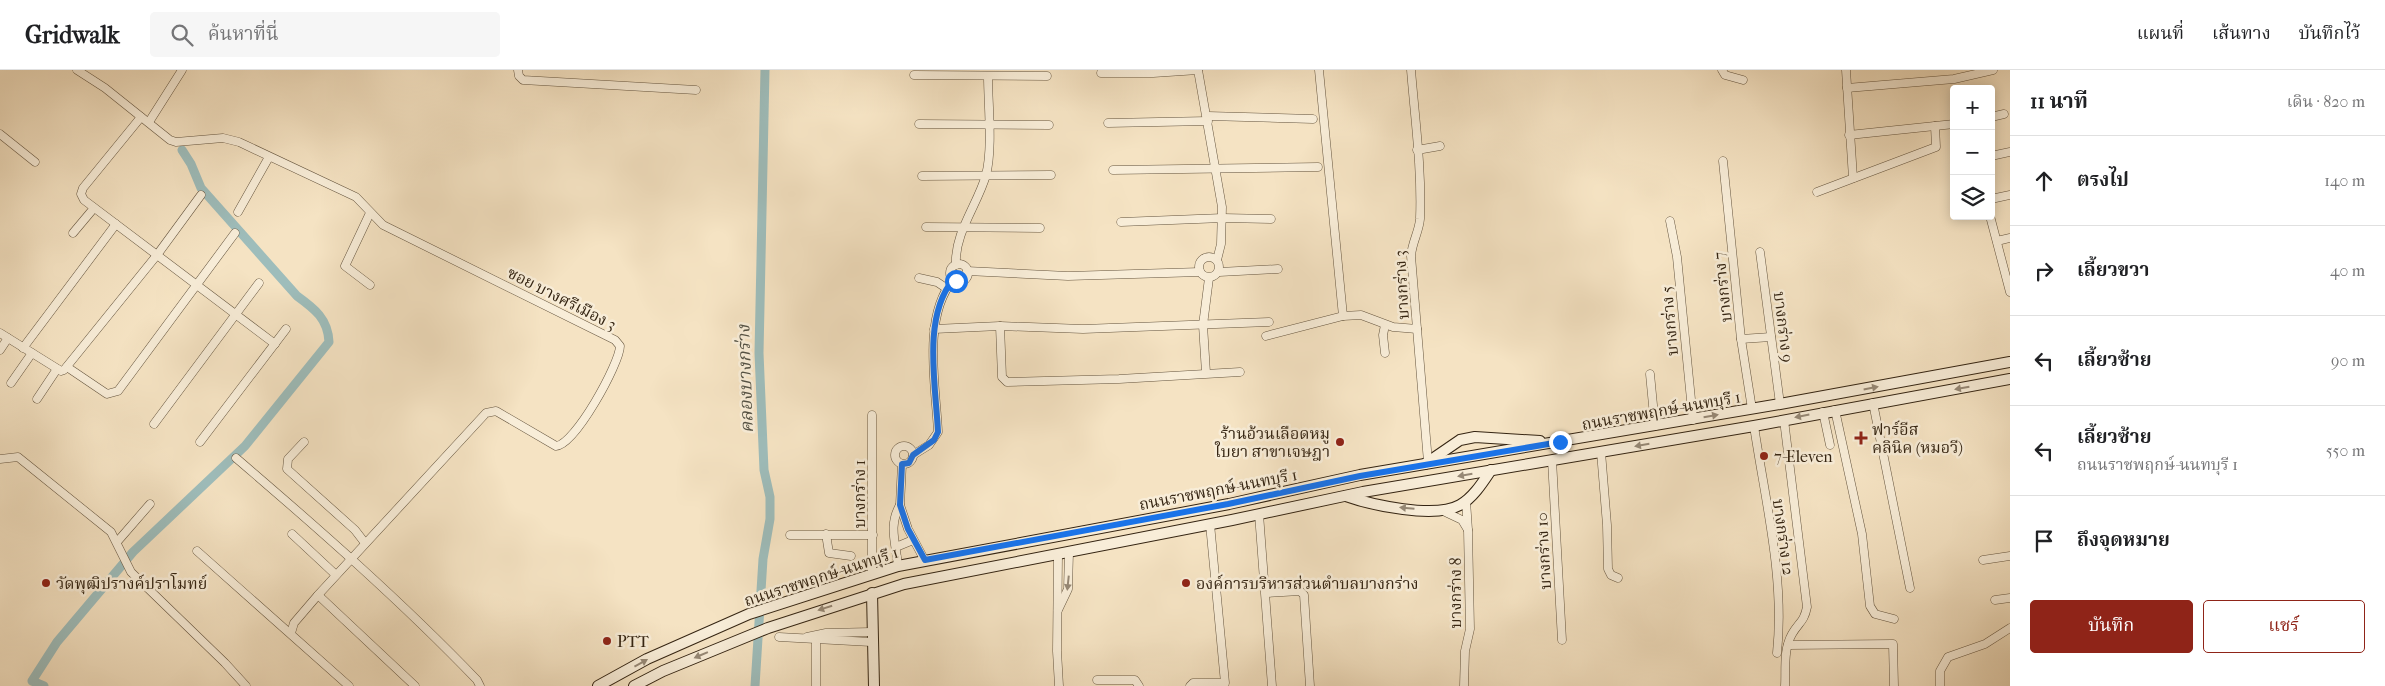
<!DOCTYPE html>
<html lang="th">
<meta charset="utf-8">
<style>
body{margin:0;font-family:"IM FELL French Canon","Noto Serif Thai",serif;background:#f6f6f6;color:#202124}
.controls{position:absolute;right:15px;top:15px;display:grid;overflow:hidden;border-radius:5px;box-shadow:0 2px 12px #0003}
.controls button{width:45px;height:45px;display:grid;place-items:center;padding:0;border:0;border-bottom:1px solid #e0e0e0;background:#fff;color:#202124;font:25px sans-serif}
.stop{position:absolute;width:15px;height:15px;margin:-11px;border:4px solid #1a73e8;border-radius:50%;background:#fff}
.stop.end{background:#1a73e8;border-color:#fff;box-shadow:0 1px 5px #0008}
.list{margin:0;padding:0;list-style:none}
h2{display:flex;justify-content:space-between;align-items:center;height:65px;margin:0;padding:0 20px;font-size:21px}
h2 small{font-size:16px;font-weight:400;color:#757577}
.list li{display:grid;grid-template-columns:32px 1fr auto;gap:15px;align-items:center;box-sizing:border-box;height:90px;padding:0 20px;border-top:1px solid #e0e0e0}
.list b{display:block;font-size:19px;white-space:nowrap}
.list p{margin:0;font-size:16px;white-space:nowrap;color:#757577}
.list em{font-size:16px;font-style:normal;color:#757577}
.actions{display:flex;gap:10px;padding:15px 20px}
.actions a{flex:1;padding:11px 0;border:1px solid #8f2418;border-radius:5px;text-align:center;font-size:18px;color:#8f2418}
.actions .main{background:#8f2418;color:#fff}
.icon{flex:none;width:28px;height:28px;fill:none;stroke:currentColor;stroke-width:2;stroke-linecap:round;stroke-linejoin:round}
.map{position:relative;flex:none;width:2010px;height:616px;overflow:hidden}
header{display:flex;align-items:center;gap:30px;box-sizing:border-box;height:70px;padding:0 25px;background:#fff;border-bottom:1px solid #e0e0e0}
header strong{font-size:24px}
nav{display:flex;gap:28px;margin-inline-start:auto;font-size:18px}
.search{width:350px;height:45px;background:#f6f6f6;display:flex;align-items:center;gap:12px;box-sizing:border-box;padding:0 18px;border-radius:5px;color:#757577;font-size:19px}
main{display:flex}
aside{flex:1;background:#fff}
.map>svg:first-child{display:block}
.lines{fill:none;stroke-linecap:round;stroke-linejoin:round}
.canal{stroke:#9ebdbb;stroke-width:9}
.street-casing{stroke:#64543e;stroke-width:9}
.secondary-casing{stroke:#342412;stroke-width:12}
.street{stroke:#f8edd8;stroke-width:8}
.secondary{stroke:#f8edd8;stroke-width:10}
.oneway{fill:#968875}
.route{stroke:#1a73e8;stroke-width:6}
.poi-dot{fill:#8f2418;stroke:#f8edd8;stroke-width:2}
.labels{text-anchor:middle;stroke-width:5;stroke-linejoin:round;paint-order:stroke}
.street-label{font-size:16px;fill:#342412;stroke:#f8edd8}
.poi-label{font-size:16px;fill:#342412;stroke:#f8edd8;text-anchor:start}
.water-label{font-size:18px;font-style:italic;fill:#545245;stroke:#f8edd8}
</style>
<header>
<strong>Gridwalk</strong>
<div class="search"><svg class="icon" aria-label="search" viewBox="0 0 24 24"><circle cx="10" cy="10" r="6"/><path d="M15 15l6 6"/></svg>ค้นหาที่นี่</div>
<nav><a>แผนที่</a><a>เส้นทาง</a><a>บันทึกไว้</a></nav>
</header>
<main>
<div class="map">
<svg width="2010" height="616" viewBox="0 0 2010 616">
<rect width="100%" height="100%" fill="#f5e3c3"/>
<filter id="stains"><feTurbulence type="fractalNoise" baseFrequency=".004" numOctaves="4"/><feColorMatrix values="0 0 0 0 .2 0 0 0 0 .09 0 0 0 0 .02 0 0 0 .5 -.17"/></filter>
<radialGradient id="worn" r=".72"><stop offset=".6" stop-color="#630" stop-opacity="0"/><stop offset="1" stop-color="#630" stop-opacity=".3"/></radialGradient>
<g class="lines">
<g class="canal">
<path d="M44,616L32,611L57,572L133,482L245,376L329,272C328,249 315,239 297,226L201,118L191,94L182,80"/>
<polyline points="755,616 763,489 770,449 770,427 764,400 759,283 765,0"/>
</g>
<defs>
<g id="street">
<path d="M77,0L105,18L170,70L176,72L223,68L239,72L356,127L383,155L615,270L620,276C620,293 575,375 556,376L496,341L486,343L318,525L294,553L291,563"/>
<polyline points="518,0 519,6 523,10 696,20"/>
<polyline points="1198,0 1222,137 1221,174 1217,190"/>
<polyline points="1319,0 1343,246"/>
<path d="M1411,0C1415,49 1422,100 1420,149C1419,162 1412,172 1411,186L1428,392"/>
<polyline points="1722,0 1725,5 1743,10"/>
<polyline points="1846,0 1853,108"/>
<polyline points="1101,3 1153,3 1198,0"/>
<polyline points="914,5 1047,6"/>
<polyline points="1847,18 1954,9 1993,0"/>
<polyline points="1208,46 1313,49"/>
<polyline points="141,47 83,118 81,124 84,130 275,274"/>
<polyline points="1991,47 2004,44"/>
<polyline points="149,52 182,0"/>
<polyline points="1108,53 1208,51"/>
<polyline points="919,54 1049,55"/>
<polyline points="0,64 35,92"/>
<polyline points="1849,65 1954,54"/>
<polyline points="1417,80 1440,76"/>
<polyline points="1991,86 2010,82"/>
<polyline points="1723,91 1741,269 1752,339"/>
<polyline points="1113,100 1318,97"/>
<polyline points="922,106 1051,105"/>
<polyline points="1817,122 1936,77 1935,56"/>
<polyline points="1991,129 2010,125"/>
<polyline points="238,142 269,87"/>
<polyline points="1990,146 2010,222"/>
<polyline points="1670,151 1677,187 1693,350"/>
<polyline points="1121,152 1223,148 1271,149"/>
<polyline points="926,157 1040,158"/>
<polyline points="73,163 94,138"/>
<polyline points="1997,171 2010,168"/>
<polyline points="1760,182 1780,334"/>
<circle cx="1209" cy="197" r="10"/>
<circle cx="959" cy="203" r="9"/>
<path d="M956,195C954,163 978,134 986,105C993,78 988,34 988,6"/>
<polyline points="967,201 1068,206 1200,202"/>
<polyline points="1219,202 1278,199"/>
<polyline points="919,208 937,212 946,218"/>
<polyline points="370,215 345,196 370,143"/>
<polyline points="1000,256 1002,307 1007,312 1119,309 1240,302"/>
<polyline points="934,259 1000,256 1083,259 1269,252"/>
<polyline points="0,263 61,301 64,300 157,185 201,125"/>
<polyline points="1266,266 1343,246 1361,245 1393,257 1417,259"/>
<polyline points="1741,269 1771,267"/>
<polyline points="23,278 116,154"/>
<polyline points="0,280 8,268"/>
<polyline points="1385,283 1383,265 1385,255"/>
<polyline points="67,297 107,324 118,321 235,163"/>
<polyline points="1206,303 1203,255 1209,208"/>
<polyline points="1650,304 1655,356"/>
<polyline points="11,313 32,283"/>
<polyline points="37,329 57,299"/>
<polyline points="1873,333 1910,518"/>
<polyline points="1835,340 1862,464 1870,536 1875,544 1894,549"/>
<polyline points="1823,342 1830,375"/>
<path d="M1784,350L1807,537C1804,552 1799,552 1792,564C1783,580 1786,599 1785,616"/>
<polyline points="154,354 259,213"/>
<path d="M1754,356C1765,430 1785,508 1777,583"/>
<polyline points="200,372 286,259"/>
<polyline points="304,372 288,389 287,399 355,460 365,473"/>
<circle cx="904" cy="385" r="9"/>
<polyline points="1601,382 1607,455 1608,499 1611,505 1618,508"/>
<path d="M913,385L929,375L938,362C936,317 922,247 953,210"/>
<path d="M236,388C319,459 401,531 477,610L480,616"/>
<polyline points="0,389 18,387 111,462 131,502 225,593 246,616"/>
<polyline points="1552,390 1562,570"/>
<polyline points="902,394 900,435 908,459 925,491"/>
<polyline points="1443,441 1462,450 1468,460"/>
<polyline points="1259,444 1272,616"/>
<polyline points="292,464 336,505"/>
<polyline points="826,464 829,483 851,486"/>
<polyline points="790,465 873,465"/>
<polyline points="117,472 150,434"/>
<polyline points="896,477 913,470"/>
<polyline points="197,481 349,616"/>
<polyline points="1058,484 1057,581 1059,616"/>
<polyline points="1983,490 2010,486"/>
<path d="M898,496C896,473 888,456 900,435"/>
<polyline points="872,503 872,345"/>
<polyline points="1266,523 1300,521 1304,525 1310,616"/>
<polyline points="318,525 415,616"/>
<polyline points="1995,530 2010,528"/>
<polyline points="1058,540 1068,519 1069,482"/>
<polyline points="816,566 816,616"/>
<polyline points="779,567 871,572"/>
<polyline points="807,567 826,563 871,562"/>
<polyline points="1788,575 1893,574 1894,616"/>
<polyline points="1097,610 1135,610 1139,616"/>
<polyline points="1190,616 1193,613 1225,613 1210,454"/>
<polyline points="1464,616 1465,581 1470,559 1468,460 1466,431"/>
<polyline points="1940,616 1940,601 1948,587 1985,574 2010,558"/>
</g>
<g id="secondary">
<polyline points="1425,394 1460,370 1475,367 1540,371"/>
<path d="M1346,426C1371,435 1435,449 1460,435C1473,428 1483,412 1491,400"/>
<polyline points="872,523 874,616"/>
<polyline points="598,616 647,589 749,544 898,496 1229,434 1360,405 1780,334 2010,292"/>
<polyline points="634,616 663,601 768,558 904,514 1232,450 1363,422 1754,356 2010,309"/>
</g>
</defs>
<use href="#street" class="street-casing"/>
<use href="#secondary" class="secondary-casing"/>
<use href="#street" class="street"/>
<use href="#secondary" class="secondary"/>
</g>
<defs><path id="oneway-solid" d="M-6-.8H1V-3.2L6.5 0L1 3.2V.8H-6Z" transform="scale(1.25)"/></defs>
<g class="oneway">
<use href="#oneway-solid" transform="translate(1871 318) rotate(-11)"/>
<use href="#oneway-solid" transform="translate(1962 318) rotate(170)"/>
<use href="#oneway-solid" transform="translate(1711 346) rotate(-10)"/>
<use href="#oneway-solid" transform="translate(1802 346) rotate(169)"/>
<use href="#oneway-solid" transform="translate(1642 375) rotate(170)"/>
<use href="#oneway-solid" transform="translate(1465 405) rotate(170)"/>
<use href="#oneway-solid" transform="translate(1407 438) rotate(-175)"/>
<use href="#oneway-solid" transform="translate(1068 513) rotate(96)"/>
<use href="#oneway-solid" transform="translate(825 538) rotate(162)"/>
<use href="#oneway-solid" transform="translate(701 585) rotate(157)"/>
<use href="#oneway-solid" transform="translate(641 593) rotate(-29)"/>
</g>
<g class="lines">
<path class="route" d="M956,211L953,210C922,247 936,317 938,362L934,370L913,385L909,393L902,394L900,435L908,459L925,490L1228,434L1360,406L1560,372"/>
</g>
<g class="poi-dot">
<path d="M1858.5 360.5h5v5h5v5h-5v5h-5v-5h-5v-5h5z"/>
<circle cx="1340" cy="372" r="5"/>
<circle cx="1764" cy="386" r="5"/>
<circle cx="46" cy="513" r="5"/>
<circle cx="1186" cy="513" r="5"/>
<circle cx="607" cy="571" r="5"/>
</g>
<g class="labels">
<g class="street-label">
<text transform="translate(1401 215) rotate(-93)" y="6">บางกร่าง 3</text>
<text transform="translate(1722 217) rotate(-96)" y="6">บางกร่าง 7</text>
<text transform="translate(562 228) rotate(27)" y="6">ซอย บางศรีเมือง 3</text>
<text transform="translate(1669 251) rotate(-95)" y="6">บางกร่าง 5</text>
<text transform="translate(1784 257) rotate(83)" y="6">บางกร่าง 9</text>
<text transform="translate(1661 340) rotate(-10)" y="6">ถนนราชพฤกษ์-นนทบุรี 1</text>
<text transform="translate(1218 419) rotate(-11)" y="6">ถนนราชพฤกษ์-นนทบุรี 1</text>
<text transform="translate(859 424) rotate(-90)" y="6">บางกร่าง 1</text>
<text transform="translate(1784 467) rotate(82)" y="6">บางกร่าง 12</text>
<text transform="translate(1543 481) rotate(-93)" y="6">บางกร่าง 10</text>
<text transform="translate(821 506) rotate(-18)" y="6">ถนนราชพฤกษ์-นนทบุรี 1</text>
<text transform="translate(1455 523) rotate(-90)" y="6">บางกร่าง 8</text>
</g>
<g class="poi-label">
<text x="1872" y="365">ฟาร์อีส<tspan x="1872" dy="18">คลินิค (หมอวี)</tspan></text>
<text x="1330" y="369" text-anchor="end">ร้านอ้วนเลือดหมู<tspan x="1330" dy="18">ใบยา สาขาเจษฎา</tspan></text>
<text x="1774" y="392">7-Eleven</text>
<text x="56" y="519">วัดพุฒิปรางค์ปราโมทย์</text>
<text x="1196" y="519">องค์การบริหารส่วนตำบลบางกร่าง</text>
<text x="617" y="577">PTT</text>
</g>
<g class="water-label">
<text transform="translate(745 309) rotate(-92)" y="6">คลองบางกร่าง</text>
</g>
</g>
<rect width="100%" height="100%" filter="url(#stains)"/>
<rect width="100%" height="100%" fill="url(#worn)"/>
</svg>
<div class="controls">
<button>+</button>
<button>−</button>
<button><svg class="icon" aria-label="layers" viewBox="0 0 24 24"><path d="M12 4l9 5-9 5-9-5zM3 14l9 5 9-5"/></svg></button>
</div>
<div class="stop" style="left:956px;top:211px"></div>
<div class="stop end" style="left:1560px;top:372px"></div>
</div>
<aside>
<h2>11 นาที<small>เดิน · 820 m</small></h2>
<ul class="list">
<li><svg class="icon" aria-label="ahead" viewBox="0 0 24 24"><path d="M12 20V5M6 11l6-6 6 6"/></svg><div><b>ตรงไป</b></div><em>140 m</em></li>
<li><svg class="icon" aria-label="right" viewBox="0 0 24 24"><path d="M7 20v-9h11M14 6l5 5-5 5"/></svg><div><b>เลี้ยวขวา</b></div><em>40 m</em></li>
<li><svg class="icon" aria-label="left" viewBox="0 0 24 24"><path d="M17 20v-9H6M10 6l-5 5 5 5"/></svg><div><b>เลี้ยวซ้าย</b></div><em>90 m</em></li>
<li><svg class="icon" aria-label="left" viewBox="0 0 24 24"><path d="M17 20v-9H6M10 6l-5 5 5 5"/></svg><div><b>เลี้ยวซ้าย</b><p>ถนนราชพฤกษ์-นนทบุรี 1</p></div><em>550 m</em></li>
<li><svg class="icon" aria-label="arrive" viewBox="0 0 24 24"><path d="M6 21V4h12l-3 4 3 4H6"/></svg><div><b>ถึงจุดหมาย</b></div></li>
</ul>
<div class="actions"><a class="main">บันทึก</a><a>แชร์</a></div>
</aside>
</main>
